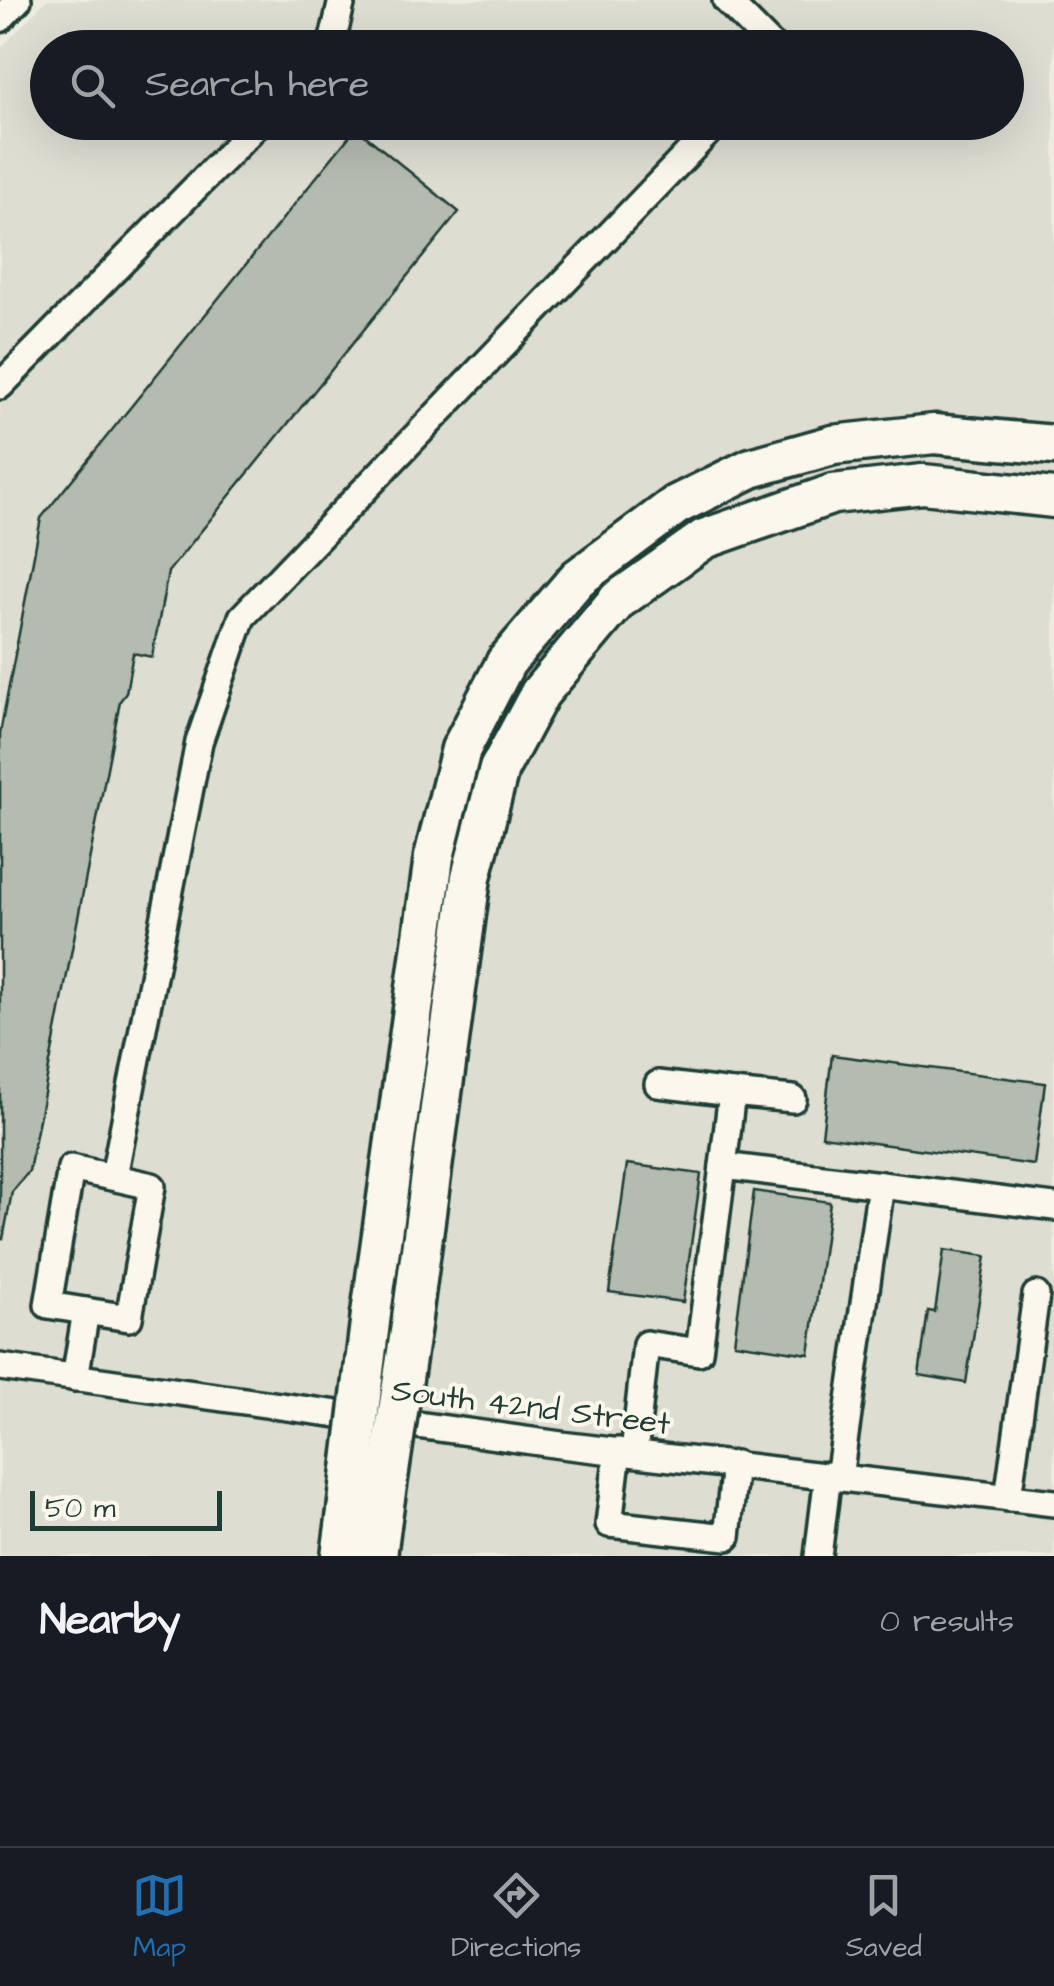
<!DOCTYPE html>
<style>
body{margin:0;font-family:"Architects Daughter",sans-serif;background:#242831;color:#f1f3f6}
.scale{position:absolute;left:30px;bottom:25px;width:192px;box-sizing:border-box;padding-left:10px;border:5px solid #1f3d34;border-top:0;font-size:28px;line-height:35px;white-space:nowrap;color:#1f3d34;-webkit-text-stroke:8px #fbf7ec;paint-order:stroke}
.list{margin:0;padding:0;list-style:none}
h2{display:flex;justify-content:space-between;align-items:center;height:130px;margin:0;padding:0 40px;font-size:42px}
h2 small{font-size:32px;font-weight:400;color:#9ea1a6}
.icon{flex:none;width:55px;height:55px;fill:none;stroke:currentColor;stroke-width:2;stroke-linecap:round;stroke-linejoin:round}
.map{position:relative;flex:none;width:1054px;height:1556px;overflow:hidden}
.search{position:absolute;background:#171b24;box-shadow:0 10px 40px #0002;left:30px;right:30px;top:30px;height:110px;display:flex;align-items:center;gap:25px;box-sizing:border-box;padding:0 35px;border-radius:55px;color:#9ea1a6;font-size:38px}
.sheet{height:290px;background:#171b24}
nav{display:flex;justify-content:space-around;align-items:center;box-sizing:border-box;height:140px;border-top:2px solid #363941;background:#171b24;font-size:28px;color:#9ea1a6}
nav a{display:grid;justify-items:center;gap:5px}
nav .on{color:#1f6fb2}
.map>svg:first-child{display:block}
.built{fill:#ddddd2;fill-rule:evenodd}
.building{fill:#b4bbb0;stroke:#1f3d34;stroke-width:2.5}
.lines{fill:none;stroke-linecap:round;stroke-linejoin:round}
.minor-casing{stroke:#1f3d34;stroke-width:32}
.highway-casing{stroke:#1f3d34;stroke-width:45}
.minor{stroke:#fbf7ec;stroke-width:25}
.highway{stroke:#fbf7ec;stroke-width:38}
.highway-bridge-casing{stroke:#1f3d34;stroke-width:45;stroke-linecap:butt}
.highway-bridge{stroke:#fbf7ec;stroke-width:38}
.labels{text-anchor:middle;stroke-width:8;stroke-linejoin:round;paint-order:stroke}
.street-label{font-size:32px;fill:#1f3d34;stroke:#fbf7ec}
</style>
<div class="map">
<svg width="1054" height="1556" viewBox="0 0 1054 1556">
<rect width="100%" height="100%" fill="#eeece1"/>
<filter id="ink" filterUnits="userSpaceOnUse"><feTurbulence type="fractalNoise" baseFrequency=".01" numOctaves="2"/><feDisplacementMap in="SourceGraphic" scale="20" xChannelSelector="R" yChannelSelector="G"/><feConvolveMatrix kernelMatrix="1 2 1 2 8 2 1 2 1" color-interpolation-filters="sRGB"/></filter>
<g filter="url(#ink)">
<path class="built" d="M46,0H1054V1556H0V49ZM48,48H1006V122H48Z"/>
<g class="building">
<polygon points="356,128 459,212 168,572 152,657 133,653 126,693 120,701 29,1171 12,1192 3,1239 0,1238 0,733 41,518"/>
<polygon points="832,1055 1045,1083 1034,1165 822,1136"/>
<polygon points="627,1164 701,1174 683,1302 609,1292"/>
<polygon points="754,1191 830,1202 809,1354 734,1343"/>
<polygon points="944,1250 986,1256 966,1383 919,1375 928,1311 935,1312"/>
</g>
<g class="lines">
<defs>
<g id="minor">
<polyline points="726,0 774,48"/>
<polyline points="0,19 18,0"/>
<polyline points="331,48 342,0"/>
<polyline points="0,386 260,122"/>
<polyline points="658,1084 732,1093 723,1166"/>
<polyline points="732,1093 793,1099"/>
<polygon points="71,1168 152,1186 129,1318 48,1305"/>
<polyline points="114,1176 199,742 242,617 718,122"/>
<polyline points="881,1185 1054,1207"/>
<polyline points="0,1367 561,1445 1054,1503"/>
<polyline points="75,1378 86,1311"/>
<polyline points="618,1451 609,1524 727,1537 735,1464"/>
<polyline points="634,1453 646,1344 699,1352 723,1166 881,1185 839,1477"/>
<polyline points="1008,1498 1036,1295"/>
<polyline points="818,1556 828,1475"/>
</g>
<g id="highway">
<polyline points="371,1314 434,857 461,749 506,662 578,578 676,505 751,468 833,445 934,434 1054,445"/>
<polyline points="411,1325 471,877 499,769 540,693 618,600 704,539 833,494 923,484 1054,498"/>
<polyline points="341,1556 346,1519"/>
<polyline points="377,1556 381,1525"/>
</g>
</defs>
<use href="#minor" class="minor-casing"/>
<use href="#highway" class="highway-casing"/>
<use href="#minor" class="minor"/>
<use href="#highway" class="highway"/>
<defs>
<g id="highway-bridge">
<polyline points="346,1519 371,1314"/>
<polyline points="381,1525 411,1325"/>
</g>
</defs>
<use href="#highway-bridge" class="highway-bridge-casing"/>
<use href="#highway-bridge" class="highway-bridge"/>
</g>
</g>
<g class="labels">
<g class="street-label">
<text transform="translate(531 1406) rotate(7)" y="11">South 42nd Street</text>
</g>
</g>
</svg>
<div class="scale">50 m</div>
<div class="search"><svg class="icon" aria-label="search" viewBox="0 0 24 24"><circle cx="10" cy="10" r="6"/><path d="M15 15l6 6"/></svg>Search here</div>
</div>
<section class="sheet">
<h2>Nearby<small>0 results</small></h2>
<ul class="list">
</ul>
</section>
<nav>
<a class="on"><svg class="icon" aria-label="map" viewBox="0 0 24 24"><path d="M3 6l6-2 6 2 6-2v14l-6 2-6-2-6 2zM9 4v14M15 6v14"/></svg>Map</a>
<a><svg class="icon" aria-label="directions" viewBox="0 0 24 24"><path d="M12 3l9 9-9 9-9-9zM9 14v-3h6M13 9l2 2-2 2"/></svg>Directions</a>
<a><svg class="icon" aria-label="saved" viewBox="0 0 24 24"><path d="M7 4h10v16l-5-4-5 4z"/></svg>Saved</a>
</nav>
